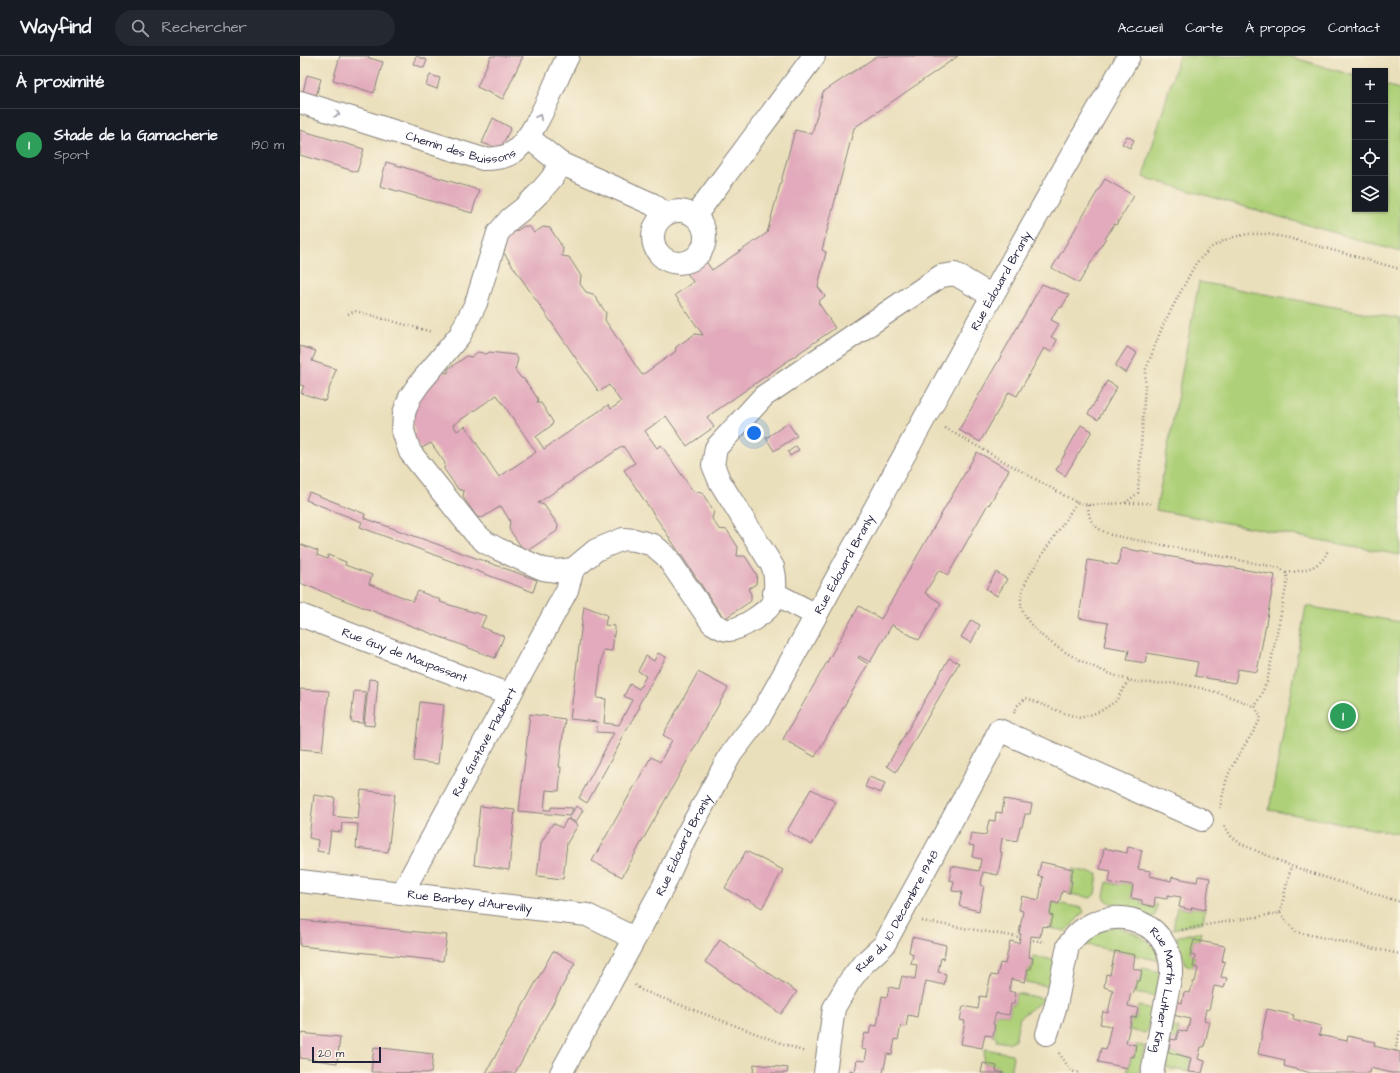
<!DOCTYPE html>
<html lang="fr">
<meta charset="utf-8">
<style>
body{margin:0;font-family:"Architects Daughter",sans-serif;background:#242831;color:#f1f3f6}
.controls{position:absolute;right:12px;top:12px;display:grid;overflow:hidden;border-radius:0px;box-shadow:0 1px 3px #0004}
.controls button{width:36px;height:36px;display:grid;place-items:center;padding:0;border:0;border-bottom:1px solid #363941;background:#171b24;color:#f1f3f6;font:20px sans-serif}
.scale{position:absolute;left:12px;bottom:10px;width:69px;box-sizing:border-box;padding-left:4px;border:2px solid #22223b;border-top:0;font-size:11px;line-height:14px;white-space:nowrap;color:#22223b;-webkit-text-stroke:3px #fcf5e5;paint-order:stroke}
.you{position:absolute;left:454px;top:377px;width:14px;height:14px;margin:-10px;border:3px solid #fff;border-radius:50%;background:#1a73e8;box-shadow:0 0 0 6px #1a73e833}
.badge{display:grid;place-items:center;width:26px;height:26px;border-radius:50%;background:#1f6fb2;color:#fff;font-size:13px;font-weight:700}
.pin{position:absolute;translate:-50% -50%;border:2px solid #fff;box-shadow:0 1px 4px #0006}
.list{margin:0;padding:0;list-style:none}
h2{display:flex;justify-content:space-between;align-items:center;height:52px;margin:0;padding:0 16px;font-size:17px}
h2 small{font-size:13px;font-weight:400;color:#9ea1a6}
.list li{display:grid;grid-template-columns:26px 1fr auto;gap:12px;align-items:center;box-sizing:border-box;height:72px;padding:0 16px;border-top:1px solid #363941}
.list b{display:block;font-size:15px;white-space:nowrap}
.list p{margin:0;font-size:13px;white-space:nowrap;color:#9ea1a6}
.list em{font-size:13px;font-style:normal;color:#9ea1a6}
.icon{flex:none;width:22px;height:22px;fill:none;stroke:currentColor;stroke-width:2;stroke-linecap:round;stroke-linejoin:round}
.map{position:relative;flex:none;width:1100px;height:1017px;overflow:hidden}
header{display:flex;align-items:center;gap:24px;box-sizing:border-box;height:56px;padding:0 20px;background:#171b24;border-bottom:1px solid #363941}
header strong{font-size:19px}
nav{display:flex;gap:22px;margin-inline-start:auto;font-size:14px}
.search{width:280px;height:36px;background:#242831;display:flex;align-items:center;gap:10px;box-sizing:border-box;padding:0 14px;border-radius:22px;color:#9ea1a6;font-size:15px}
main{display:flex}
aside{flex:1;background:#171b24}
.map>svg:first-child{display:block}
.green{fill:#aed078;stroke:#68795a}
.building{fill:#e2aabc;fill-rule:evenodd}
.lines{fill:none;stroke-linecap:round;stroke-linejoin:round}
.minor-casing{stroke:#86807b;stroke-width:24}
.path{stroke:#86807b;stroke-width:2.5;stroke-dasharray:1 3;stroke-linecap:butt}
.minor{stroke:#fff;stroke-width:22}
.oneway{stroke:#9c9ca7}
.labels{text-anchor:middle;stroke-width:3.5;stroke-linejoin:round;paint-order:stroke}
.street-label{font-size:12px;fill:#22223b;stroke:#fcf5e5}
</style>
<header>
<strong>Wayfind</strong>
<div class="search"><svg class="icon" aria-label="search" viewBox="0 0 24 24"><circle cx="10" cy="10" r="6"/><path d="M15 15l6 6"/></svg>Rechercher</div>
<nav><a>Accueil</a><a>Carte</a><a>À propos</a><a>Contact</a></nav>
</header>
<main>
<aside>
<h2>À proximité<small></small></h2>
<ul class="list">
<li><span class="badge" style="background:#2e9e5b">1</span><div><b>Stade de la Gamacherie</b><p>Sport</p></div><em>190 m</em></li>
</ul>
</aside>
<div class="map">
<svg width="1100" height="1017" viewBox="0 0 1100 1017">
<rect width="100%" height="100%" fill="#fcf5e5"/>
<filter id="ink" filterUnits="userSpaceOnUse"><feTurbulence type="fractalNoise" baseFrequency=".025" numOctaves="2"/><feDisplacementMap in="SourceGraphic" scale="8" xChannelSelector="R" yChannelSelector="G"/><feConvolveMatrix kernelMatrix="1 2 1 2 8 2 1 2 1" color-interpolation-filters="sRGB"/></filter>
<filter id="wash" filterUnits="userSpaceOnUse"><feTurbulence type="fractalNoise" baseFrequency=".012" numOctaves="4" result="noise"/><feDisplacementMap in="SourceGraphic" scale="16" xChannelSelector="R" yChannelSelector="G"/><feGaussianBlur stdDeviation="0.9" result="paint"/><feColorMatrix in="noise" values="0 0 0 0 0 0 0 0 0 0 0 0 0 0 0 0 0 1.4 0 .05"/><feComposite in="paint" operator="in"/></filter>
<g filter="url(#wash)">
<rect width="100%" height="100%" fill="#eadfbb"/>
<g class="green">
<polygon points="879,0 988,0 1055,20 1055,153 1085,153 1085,29 1100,33 1100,196 843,121"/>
<polygon points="899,226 1100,263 1100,499 856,454"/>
<polygon points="1006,550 1100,566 1100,778 969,754"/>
<polygon points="773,813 798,818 795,838 791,842 770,838 772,825 770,825"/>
<polygon points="807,826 820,829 821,827 833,829 831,842 842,844 842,848 853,851 854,848 857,849 855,860 851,861 806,845 804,840"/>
<polygon points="752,846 782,852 784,856 766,875 750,872 752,860 750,859"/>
<polygon points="877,851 891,854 892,851 905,854 903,866 873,873"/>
<path d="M816,870C833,876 852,883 860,901L856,904L783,888L789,879Z"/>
<polygon points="901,875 899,885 894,884 890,898 895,900 893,911 886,909 876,881"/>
<polygon points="733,900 754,904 755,908 751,928 747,930 725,926 728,913 731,913"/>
<polygon points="842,912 857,915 861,919 856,938 853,940 834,937 837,925 840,925"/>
<polygon points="716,937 745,943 720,961 715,984 708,987 696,985 697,981 693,980 695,969 693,968 696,957 709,959 711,948 714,948"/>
<polygon points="838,950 849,952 852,957 848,974 845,977 829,974 832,961 836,962"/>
<polygon points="871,971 879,972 876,984 871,983 868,996 891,1002 888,1016 868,1012 864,1008"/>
<polygon points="836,989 844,990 844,992 839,1017 827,1017 831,1000 834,1000"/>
<polygon points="685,993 712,998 713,1001 710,1017 696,1015 697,1010 683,1007"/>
</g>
<g id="blocks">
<g class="building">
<polygon points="40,0 69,0 69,2 83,6 74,37 33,24"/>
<polygon points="116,0 127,4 124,12 113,8"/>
<polygon points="191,0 223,0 203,43 177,31"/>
<path d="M577,0H658L554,72L522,194L526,196L518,231L525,240L518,246L535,272L407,361L414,371L387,390L366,360L345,375L357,392L361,389L393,435L402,437L414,455L412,463L419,473L427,474L438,491L437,500H445L457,519L456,528L448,533L451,538V545L424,563L324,414L335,407L323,390L238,447L244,449L258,469L257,475L230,493H223L209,473L210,465L201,450L182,462L177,461L163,441L164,435L158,433L144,413L145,407L131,387L120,393L114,383L115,374L113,371V349L125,329L144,316L148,317V313L167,300L171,301L178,296L187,298L189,296L215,299L218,303L215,314L221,322L224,323L238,343L237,347H241L253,366L252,369L236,381L244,393L308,349L311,353L321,346L309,329L299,336L197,187L224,170L230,171L234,177L243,171L250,172L263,192L262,200L269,201L281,220L280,228L286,236L293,238L306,257L305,264L342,319L375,296L376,291L395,278L403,279L375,239L393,226L387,217L405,204L412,214L467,177L495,74L512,78L523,36ZM197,339L236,396L199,421L165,370L157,375L153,369Z"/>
<polygon points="7,19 21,23 16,40 3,36"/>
<polygon points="130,19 140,22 137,33 126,29"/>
<polygon points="193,62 211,72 201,91 199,90 198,92 182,87"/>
<polygon points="0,74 64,93 57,116 0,99"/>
<polygon points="827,80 834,84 830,92 822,88"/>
<polygon points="86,106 179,134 172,157 80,130"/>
<polygon points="805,123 834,140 816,169 814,168 779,227 752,212"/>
<polygon points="742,228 769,239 762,251 757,253 751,264 759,268 751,281 757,284 751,296 744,292 717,340 709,336 680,386 659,374"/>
<polygon points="0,290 16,295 12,305 36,313 25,345 1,337 4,330 0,329"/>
<polygon points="827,291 837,297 826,317 815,310"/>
<polygon points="807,325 817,331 798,364 788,358"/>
<polygon points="488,367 497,380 474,395 466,382"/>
<polygon points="781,369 792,375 765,420 756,414"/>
<polygon points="496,390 499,394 490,400 488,396"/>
<polygon points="677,396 709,414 689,449 688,448 648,519 639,514 625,537 641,547 619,584 592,569 570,606 559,600 558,602 568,608 515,701 483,683 559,550 581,563"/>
<polygon points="9,436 65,458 64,462 237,524 233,536 60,471 62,466 6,444"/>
<polygon points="0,488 18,495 17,499 27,503 28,499 46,506 45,509 72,519 69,528 113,545 118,535 141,544 140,546 186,560 181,571 204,580 195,602 0,527"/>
<polygon points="821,492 975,519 957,616 938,613 935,627 895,620 898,606 847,597 845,607 827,604 829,594 804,590 808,567 779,562 788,504 818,509"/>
<polygon points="696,516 707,523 697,540 686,533"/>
<polygon points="284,550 307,559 305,569 315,570 312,595 303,594 297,642 306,643 304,667 319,669 332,644 324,640 330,628 339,633 346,620 338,615 346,600 354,605 358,597 366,601 338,650 340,651 320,684 322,684 287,747 279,742 314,677 296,676 298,666 270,663"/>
<polygon points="671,564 680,569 671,587 661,581"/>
<polygon points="649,602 659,607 596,716 587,710"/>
<polygon points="398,616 428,632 322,821 292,805 351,701 360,706 372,684 363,679"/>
<polygon points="69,623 78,624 74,670 64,669"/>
<polygon points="0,633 29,635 22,695 0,693"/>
<polygon points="54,635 66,636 63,667 51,666"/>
<polygon points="120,646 144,649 138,708 114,705"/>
<polygon points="230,658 265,663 259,711 261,711 259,735 246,734 244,754 251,754 251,751 273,752 269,760 219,755"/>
<polygon points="569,721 585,727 581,737 565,731"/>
<polygon points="511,733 536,746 512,789 487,775"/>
<polygon points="61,734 95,738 88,796 56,792 58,768 42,767 41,776 31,775 28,797 17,795 18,784 9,782 14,739 35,742 33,760 58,763"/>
<polygon points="704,743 732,748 730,758 725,758 722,771 720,771 717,785 702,782 700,796 702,796 698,819 683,816 681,829 684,830 679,855 659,850 662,836 652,835 654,825 649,824 652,810 679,815 681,803 672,801 674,790 669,789 671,777 686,779 689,764 695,765 696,756 702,757"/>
<polygon points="180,750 215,754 209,814 174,809"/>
<polygon points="276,750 283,754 276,766 269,763"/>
<polygon points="267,763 278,769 267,787 263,823 237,820 241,787 253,767 262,772"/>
<polygon points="828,791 842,794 838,813 851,815 850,820 871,825 872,821 897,826 898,820 910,822 905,854 892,851 891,854 879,851 881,841 868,839 867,843 855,841 854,851 842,848 842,844 831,842 833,829 821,827 821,829 809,826 811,815 800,813 804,792 827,797"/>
<polygon points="446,795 483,814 462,852 447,843 446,844 425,832"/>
<polygon points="741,806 773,813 770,825 772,825 770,837 762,835 759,848 752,846 750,859 753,860 750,871 742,870 740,881 731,880 729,901 733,902 731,913 728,913 725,926 711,923 709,935 716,937 714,948 711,948 709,959 696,957 693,968 695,969 693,980 685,979 682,992 661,988 665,965 660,964 663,950 678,953 680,940 686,941 691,919 697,920 700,907 705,908 710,885 719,887 721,878 719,878 723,855 719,854 722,840 739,844 743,821 738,820"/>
<polygon points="0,864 147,879 143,905 0,890"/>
<polygon points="612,881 646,889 644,903 641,902 638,916 646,918 644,929 626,925 621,948 619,948 617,961 608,959 606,971 601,969 598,984 595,983 592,999 587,998 583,1017 549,1017 550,1014 555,1015 557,1004 565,1005 567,994 561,993 565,977 569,978 571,969 577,970 582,940 587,941 589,931 599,933 602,920 615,923 617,909 611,908 613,898 609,896"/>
<polygon points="420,884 497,936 481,958 405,906"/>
<polygon points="894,884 925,890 922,905 925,906 921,921 927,922 924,932 914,930 909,954 906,953 904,964 910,966 904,991 901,991 898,1003 905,1005 902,1017 888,1016 891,1002 868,996 871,983 876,984 879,974 887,976 890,963 873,959 875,945 882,947 884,936 890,937 893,926 895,926 898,912 893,911 895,900 890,899"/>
<polygon points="253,895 275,907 215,1017 186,1017"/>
<polygon points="815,895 835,899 833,912 842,915 840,925 837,925 833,938 831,937 828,950 838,952 836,962 832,961 826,987 836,989 834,1001 831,1000 828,1012 798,1006 801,992 806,993 811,970 800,968 803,956 808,957 813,934 804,931 806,918 810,919"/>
<polygon points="967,953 994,959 993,963 1021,970 1019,979 1047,985 1048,980 1075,986 1074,990 1100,996 1100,1017 1092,1017 1070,1012 1069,1017 1011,1017 984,1010 985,1004 958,998"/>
<polygon points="0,977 40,981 37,1007 0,1002"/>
<polygon points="74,991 133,998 131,1017 71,1016"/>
<polygon points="683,1007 697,1010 696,1015 704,1017 681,1017"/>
<polygon points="454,1008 488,1012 487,1017 453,1017"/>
</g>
</g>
</g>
<g filter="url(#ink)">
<use href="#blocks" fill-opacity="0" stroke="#86807b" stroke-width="1"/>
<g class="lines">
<defs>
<g id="minor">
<path id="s1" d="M0,46L183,103C194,103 206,102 215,95C238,76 254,27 268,0"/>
<polyline points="228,81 260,107"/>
<circle cx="379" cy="181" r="26"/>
<path d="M366,158L352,148L260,107L252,122L240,136L224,152L210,163L198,177L176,247L160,279L119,328L110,341L104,357L103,375L110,396L174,476L185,486L198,493L243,513L257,515L273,513L296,494L323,483L335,484L353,489L366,500L412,567C418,570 422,574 429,574C441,573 469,556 473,545C476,533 476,522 473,511L420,426L413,409L416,392L464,340L641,220L655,218L692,240"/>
<polyline points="395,160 514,0"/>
<polyline points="474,537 516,559"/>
<path id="s2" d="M0,559L210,639"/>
<path id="s3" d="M0,825L287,859L334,882"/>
<path id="s4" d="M102,837L267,534L273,513"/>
<path id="s5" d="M747,978L756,949L768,890C798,842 873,858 871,918L852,1017"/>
<path id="s6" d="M261,1017L363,831L385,782L431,698L461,659C583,439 702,217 829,0"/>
<path id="s7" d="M525,1017L534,952L549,926L562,909L584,889L688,698L699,674L902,764"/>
</g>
</defs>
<use href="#minor" class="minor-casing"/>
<g class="path">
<polyline points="48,258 55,255 132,276"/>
<polyline points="645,372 776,446 788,449 825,447 838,437 846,313 863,269 896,207 912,191 929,182 948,178 967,178 989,182 1100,213"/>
<path d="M776,446C764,469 747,489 734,512C728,521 722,532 721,542C717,580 799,616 829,624C845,629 863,626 880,628C906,632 931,640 955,651L961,661C954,678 942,691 934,707C926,720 923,737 920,752"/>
<polyline points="826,447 854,447"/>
<path d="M788,449C789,468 794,471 811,479L980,512L986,517L988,522L967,626L955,651"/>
<path d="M986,517C1004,514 1021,513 1028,494"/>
<polyline points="714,657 718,649 726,642 761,656 780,662 801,655 816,645 829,624"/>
<polyline points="924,770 931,780 941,788 991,810 1100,846"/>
<polyline points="980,857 989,868 996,876 1100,898"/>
<polyline points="622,865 718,881"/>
<polyline points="882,874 900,870 980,857 991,810"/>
<polyline points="733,884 745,886"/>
<polyline points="335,929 341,934 505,996"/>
<polyline points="1095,995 1100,975"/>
<polyline points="759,997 771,1015 781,1017"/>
</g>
<use href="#minor" class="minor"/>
</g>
<defs><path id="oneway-chevron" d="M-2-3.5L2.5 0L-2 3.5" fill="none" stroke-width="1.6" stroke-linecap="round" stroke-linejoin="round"/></defs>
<g class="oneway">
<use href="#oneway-chevron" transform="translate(37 58) rotate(17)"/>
<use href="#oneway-chevron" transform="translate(239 61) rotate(-63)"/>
</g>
</g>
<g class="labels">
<g class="street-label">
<text dy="4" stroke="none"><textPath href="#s1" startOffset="168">Chemin des Buissons</textPath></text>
<text dy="4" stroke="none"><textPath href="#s6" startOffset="907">Rue Édouard Branly</textPath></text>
<text dy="4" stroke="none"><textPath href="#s6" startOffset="583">Rue Édouard Branly</textPath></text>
<text dy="4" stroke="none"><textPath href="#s2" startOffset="112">Rue Guy de Maupassant</textPath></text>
<text dy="4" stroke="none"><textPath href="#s4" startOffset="172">Rue Gustave Flaubert</textPath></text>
<text dy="4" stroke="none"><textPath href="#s6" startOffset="259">Rue Édouard Branly</textPath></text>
<text dy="4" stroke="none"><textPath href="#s3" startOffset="171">Rue Barbey d'Aurevilly</textPath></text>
<text dy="4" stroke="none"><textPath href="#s7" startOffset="182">Rue du 10 Décembre 1948</textPath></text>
<text dy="4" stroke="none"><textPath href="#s5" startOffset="252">Rue Martin Luther King</textPath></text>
</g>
</g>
</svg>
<div class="controls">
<button>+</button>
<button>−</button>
<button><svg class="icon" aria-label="locate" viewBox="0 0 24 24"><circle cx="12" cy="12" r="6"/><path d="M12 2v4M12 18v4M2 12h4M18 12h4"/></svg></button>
<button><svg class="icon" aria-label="layers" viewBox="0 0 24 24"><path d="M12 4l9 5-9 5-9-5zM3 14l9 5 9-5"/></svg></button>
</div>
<div class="scale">20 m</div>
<div class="you"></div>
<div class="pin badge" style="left:1043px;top:660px;background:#2e9e5b">1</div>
</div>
</main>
